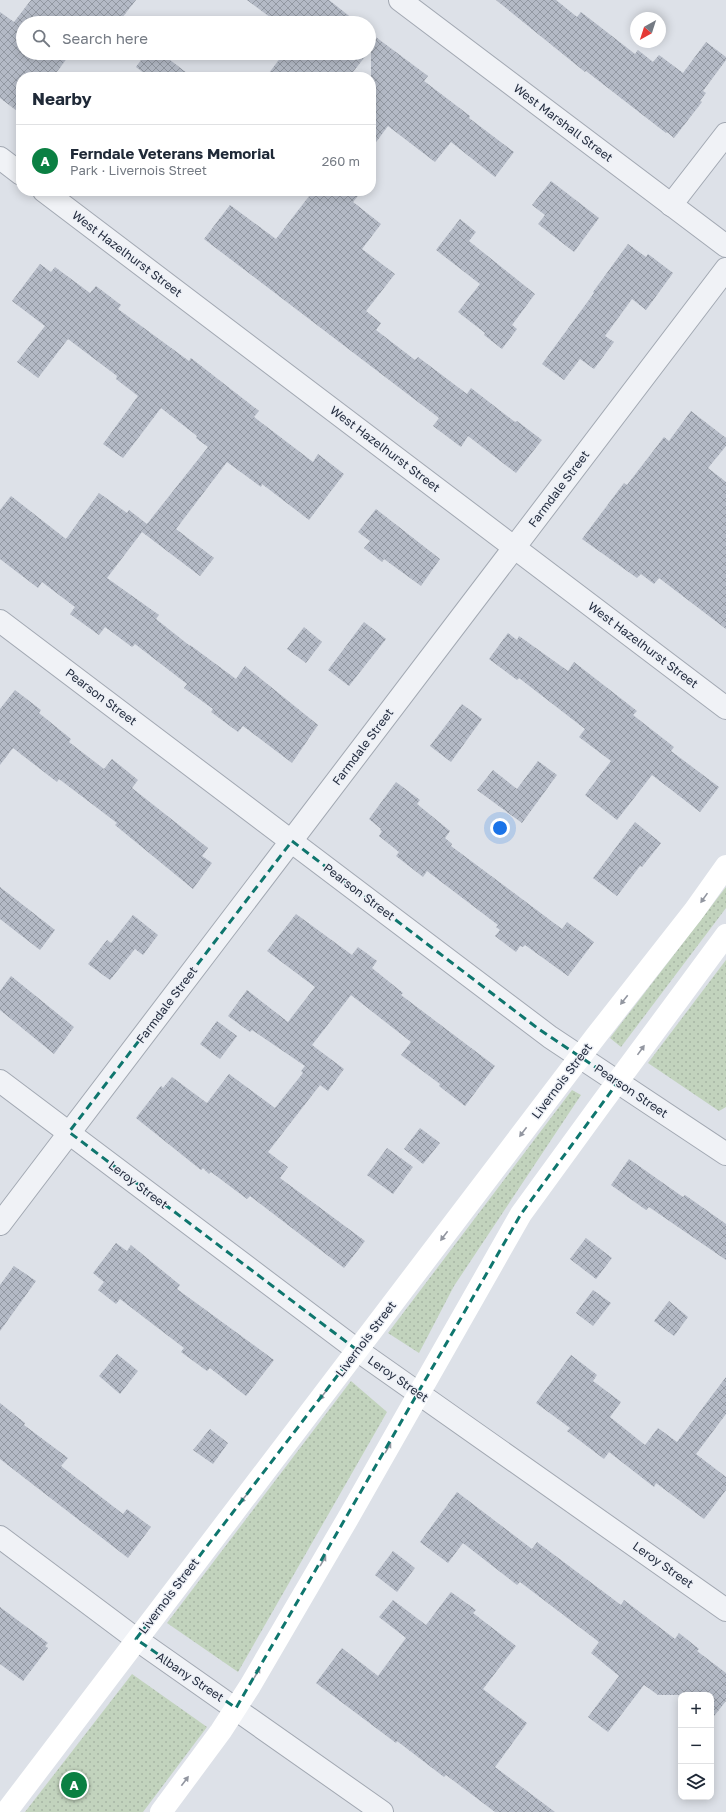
<!DOCTYPE html>
<meta charset="utf-8">
<style>
body{margin:0;font-family:"Golos Text",sans-serif;background:#f2f2f3;color:#1f2937}
.controls{position:absolute;right:12px;bottom:12px;display:grid;overflow:hidden;border-radius:8px;box-shadow:0 2px 10px #0003}
.controls button{width:36px;height:36px;display:grid;place-items:center;padding:0;border:0;border-bottom:1px solid #e0e1e3;background:#fff;color:#1f2937;font:20px sans-serif}
.compass{position:absolute;left:630px;top:12px;width:36px;height:36px;border-radius:50%;background:#fff;box-shadow:0 2px 10px #0003;rotate:219deg}
.you{position:absolute;left:500px;top:828px;width:14px;height:14px;margin:-10px;border:3px solid #fff;border-radius:50%;background:#1a73e8;box-shadow:0 0 0 6px #1a73e833}
.badge{display:grid;place-items:center;width:26px;height:26px;border-radius:50%;background:#0b8043;color:#fff;font-size:13px;font-weight:700}
.pin{position:absolute;translate:-50% -50%;border:2px solid #fff;box-shadow:0 1px 4px #0006}
.list{margin:0;padding:0;list-style:none}
h2{display:flex;justify-content:space-between;align-items:center;height:52px;margin:0;padding:0 16px;font-size:17px}
h2 small{font-size:13px;font-weight:400;color:#747a83}
.list li{display:grid;grid-template-columns:26px 1fr auto;gap:12px;align-items:center;box-sizing:border-box;height:72px;padding:0 16px;border-top:1px solid #e0e1e3}
.list b{display:block;font-size:15px;white-space:nowrap}
.list p{margin:0;font-size:13px;white-space:nowrap;color:#747a83}
.list em{font-size:13px;font-style:normal;color:#747a83}
.icon{flex:none;width:22px;height:22px;fill:none;stroke:currentColor;stroke-width:2;stroke-linecap:round;stroke-linejoin:round}
.map{position:relative;flex:none;width:726px;height:1812px;overflow:hidden}
.search{position:absolute;background:#fff;box-shadow:0 2px 10px #0003;left:16px;top:16px;width:360px;height:44px;display:flex;align-items:center;gap:10px;box-sizing:border-box;padding:0 14px;border-radius:22px;color:#747a83;font-size:15px}
.panel{position:absolute;background:#fff;box-shadow:0 2px 10px #0003;left:16px;top:72px;width:360px;height:124px;border-radius:16px}
.map>svg:first-child{display:block}
.grass{fill:url(#grass-dots)}
.building{fill:url(#building-cross-hatch)}
.lines{fill:none;stroke-linecap:round;stroke-linejoin:round}
.street-casing{stroke:#a2a8b2;stroke-width:24}
.street{stroke:#f0f2f6;stroke-width:22}
.secondary{stroke:#fff;stroke-width:22}
.oneway{fill:#9296a0}
.marked{fill:none;stroke:#0f766e;stroke-width:3;stroke-dasharray:8 5;stroke-linejoin:round}
.labels{text-anchor:middle;stroke-width:3;stroke-linejoin:round;paint-order:stroke}
.street-label{font-size:12px;fill:#252e40;stroke:#edf0f6}
</style>
<div class="map">
<svg width="726" height="1812" viewBox="0 0 726 1812">
<defs>
<pattern id="grass-dots" width="8" height="8" patternUnits="userSpaceOnUse"><rect width="8" height="8" fill="#c2d3bd"/><path d="M2 2h.1M6 6h.1" fill="none" stroke="#a7b5a4" stroke-width="1.8" stroke-linecap="round"/></pattern>
<pattern id="building-cross-hatch" width="8" height="8" patternUnits="userSpaceOnUse"><rect width="8" height="8" fill="#b4bac6"/><path d="M0 0l8 8M0 8l8-8" fill="none" stroke="#9298a2"/></pattern>
</defs>
<rect width="100%" height="100%" fill="#dde1e8"/>
<g class="grass">
<polygon points="726,887 726,908 621,1047 610,1038"/>
<polygon points="726,960 726,1107 719,1111 648,1063"/>
<polygon points="572,1090 581,1095 454,1286 419,1353 388,1333"/>
<polygon points="351,1381 387,1412 238,1672 167,1623"/>
<polygon points="132,1674 207,1727 143,1812 25,1812"/>
</g>
<g class="building">
<polygon points="31,0 136,0 118,23 23,23 23,53 71,53 53,77 21,77 21,114 0,98 0,12 14,22"/>
<polygon points="247,0 329,0 358,23 278,23"/>
<polygon points="496,0 556,0 577,17 581,12 635,54 638,50 653,62 659,55 683,73 706,42 726,57 726,60 703,91 706,93 700,101 702,102 674,138 667,132 666,133 586,71 585,72"/>
<polygon points="369,32 428,76 424,81 470,116 469,118 514,152 495,177 451,142 435,162 388,126 371,149 371,49 369,51"/>
<polygon points="146,53 161,53 192,77 149,77 136,67"/>
<polygon points="284,53 368,53 349,77 266,77"/>
<polygon points="551,181 599,218 574,252 538,224 545,215 532,205"/>
<polygon points="313,191 362,191 353,202 381,224 362,249 395,274 366,311 381,323 376,330 415,360 418,357 467,394 471,388 515,422 517,421 542,440 516,473 468,436 461,447 433,426 439,418 204,239 230,205 276,239"/>
<polygon points="460,219 476,232 469,241 535,294 512,325 517,329 502,349 484,335 485,333 458,312 480,284 436,250"/>
<polygon points="628,244 646,257 648,254 673,273 646,310 632,299 605,336 614,342 594,369 580,359 564,380 542,364 594,293 593,292"/>
<polygon points="40,264 51,272 55,267 90,293 96,286 121,305 118,309 189,361 191,358 259,411 254,417 313,462 318,454 344,474 309,520 262,484 261,487 227,462 176,529 214,558 200,576 142,532 107,578 159,615 156,619 190,646 190,645 236,679 245,666 318,725 292,763 243,726 238,732 211,712 213,709 184,688 187,684 135,644 132,647 105,627 99,635 70,614 75,607 42,582 38,588 0,559 0,510 11,496 66,539 99,493 127,513 129,510 147,524 208,447 196,438 197,436 161,408 123,458 103,444 138,396 116,379 117,376 68,339 38,378 17,362 45,326 12,301"/>
<polygon points="691,411 726,438 726,446 708,468 726,482 726,629 659,578 654,584 641,574 637,578 582,539 624,483 627,485 664,437 669,441"/>
<polygon points="376,509 440,559 421,586 384,559 382,562 364,548 370,541 358,532"/>
<polygon points="364,622 386,639 349,686 328,670"/>
<polygon points="304,627 322,642 306,663 287,649"/>
<polygon points="508,633 517,640 519,636 568,671 574,662 637,711 633,715 674,747 671,751 719,787 700,812 652,775 617,820 585,795 611,761 579,737 585,729 519,678 517,680 489,659"/>
<polygon points="15,690 41,710 39,713 71,739 69,742 104,769 112,759 138,780 132,788 208,848 202,856 212,863 193,889 115,825 117,823 59,779 57,782 13,748 0,765 0,709"/>
<polygon points="462,704 482,719 451,762 430,746"/>
<polygon points="538,761 557,775 522,823 477,790 493,770 517,789"/>
<polygon points="396,782 420,800 417,804 450,831 445,838 452,844 451,846 562,929 567,922 594,942 568,976 525,945 523,947 520,946 516,952 495,936 500,930 496,927 498,925 427,871 423,877 396,856 399,852 379,836 382,831 380,830 381,829 369,819"/>
<polygon points="635,822 661,843 642,867 640,866 617,896 593,878"/>
<polygon points="0,887 55,930 40,950 0,919"/>
<polygon points="296,914 352,955 358,947 377,961 372,968 403,993 401,995 495,1066 465,1106 439,1086 440,1084 401,1055 411,1042 351,995 312,1045 344,1069 328,1091 320,1085 268,1152 288,1167 280,1178 365,1241 344,1268 250,1196 247,1199 211,1172 209,1174 203,1168 201,1170 136,1118 161,1086 163,1088 172,1077 207,1103 229,1074 275,1108 303,1073 301,1071 305,1066 252,1030 250,1032 228,1016 247,990 288,1022 315,987 267,951"/>
<polygon points="133,915 158,935 143,955 135,949 110,980 88,964 107,940 111,943"/>
<polygon points="11,976 74,1027 54,1054 0,1010 0,991"/>
<polygon points="217,1021 237,1036 220,1059 200,1044"/>
<polygon points="420,1128 440,1143 423,1164 404,1149"/>
<polygon points="387,1148 413,1167 393,1194 367,1175"/>
<polygon points="629,1159 683,1197 685,1195 726,1224 726,1260 649,1207 646,1210 611,1185"/>
<polygon points="586,1238 612,1258 596,1279 570,1259"/>
<polygon points="116,1243 127,1251 131,1245 180,1285 177,1289 274,1360 246,1396 210,1368 207,1371 181,1352 184,1348 120,1299 116,1304 98,1290 104,1282 93,1273"/>
<polygon points="14,1266 36,1281 0,1331 0,1285"/>
<polygon points="593,1290 611,1303 593,1326 576,1313"/>
<polygon points="669,1301 688,1317 674,1336 654,1321"/>
<polygon points="117,1354 138,1371 120,1394 99,1376"/>
<polygon points="571,1355 597,1375 593,1381 621,1402 610,1417 645,1445 658,1428 677,1442 726,1377 726,1414 696,1454 726,1477 726,1490 704,1519 656,1483 654,1487 609,1452 604,1459 567,1431 570,1428 536,1403"/>
<polygon points="0,1403 25,1423 24,1425 68,1458 61,1466 123,1514 127,1509 151,1527 128,1558 0,1459"/>
<polygon points="210,1429 228,1443 213,1464 193,1450"/>
<polygon points="457,1492 532,1549 537,1542 621,1605 624,1600 675,1639 679,1633 699,1649 697,1651 726,1673 726,1701 711,1720 711,1695 658,1695 644,1685 608,1732 588,1717 619,1676 591,1653 599,1642 520,1582 517,1585 463,1543 448,1563 420,1542"/>
<polygon points="393,1551 415,1568 397,1592 375,1575"/>
<polygon points="451,1592 476,1610 473,1613 516,1646 483,1689 527,1723 495,1767 555,1812 495,1812 446,1775 444,1777 397,1741 396,1743 316,1683 342,1648 378,1676 406,1638 379,1617 393,1600 426,1625"/>
<polygon points="0,1607 48,1643 45,1646 48,1648 23,1681 0,1664"/>
</g>
<g class="lines">
<defs>
<g id="street">
<polyline points="400,0 726,246"/>
<polyline points="0,158 21,174"/>
<polyline points="44,191 726,708"/>
<polyline points="671,205 726,134"/>
<polyline points="0,621 550,1037 726,1154"/>
<polyline points="0,1081 357,1350 726,1610"/>
<polyline points="0,1224 726,269"/>
<polyline points="0,1537 136,1639 382,1812"/>
</g>
</defs>
<use href="#street" class="street-casing"/>
<use href="#street" class="street"/>
<g class="secondary">
<polyline points="6,1812 596,1036 694,911 726,866"/>
<polyline points="161,1812 221,1731 250,1686 347,1520 521,1214 601,1104 726,935"/>
</g>
</g>
<defs><path id="oneway-solid" d="M-6-.8H1V-3.2L6.5 0L1 3.2V.8H-6Z"/></defs>
<g class="oneway">
<use href="#oneway-solid" transform="translate(704 898) rotate(125)"/>
<use href="#oneway-solid" transform="translate(624 1000) rotate(128)"/>
<use href="#oneway-solid" transform="translate(641 1050) rotate(-54)"/>
<use href="#oneway-solid" transform="translate(523 1132) rotate(127)"/>
<use href="#oneway-solid" transform="translate(444 1236) rotate(127)"/>
<use href="#oneway-solid" transform="translate(323 1395) rotate(127)"/>
<use href="#oneway-solid" transform="translate(388 1448) rotate(-60)"/>
<use href="#oneway-solid" transform="translate(244 1498) rotate(127)"/>
<use href="#oneway-solid" transform="translate(323 1561) rotate(-60)"/>
<use href="#oneway-solid" transform="translate(257 1673) rotate(-60)"/>
<use href="#oneway-solid" transform="translate(185 1781) rotate(-53)"/>
</g>
<path class="marked" d="M292,841L540,1030L618,1082L521,1214L236,1708L136,1639L357,1350L69,1132Z"/>
<g class="labels">
<g class="street-label">
<text transform="translate(563 123) rotate(37)" y="4">West Marshall Street</text>
<text transform="translate(127 254) rotate(37)" y="4">West Hazelhurst Street</text>
<text transform="translate(385 449) rotate(37)" y="4">West Hazelhurst Street</text>
<text transform="translate(559 489) rotate(-53)" y="4">Farmdale Street</text>
<text transform="translate(643 645) rotate(37)" y="4">West Hazelhurst Street</text>
<text transform="translate(101 697) rotate(37)" y="4">Pearson Street</text>
<text transform="translate(363 747) rotate(-53)" y="4">Farmdale Street</text>
<text transform="translate(359 892) rotate(37)" y="4">Pearson Street</text>
<text transform="translate(167 1005) rotate(-53)" y="4">Farmdale Street</text>
<text transform="translate(562 1081) rotate(-53)" y="4">Livernois Street</text>
<text transform="translate(631 1091) rotate(34)" y="4">Pearson Street</text>
<text transform="translate(138 1185) rotate(37)" y="4">Leroy Street</text>
<text transform="translate(366 1339) rotate(-53)" y="4">Livernois Street</text>
<text transform="translate(398 1379) rotate(35)" y="4">Leroy Street</text>
<text transform="translate(663 1565) rotate(35)" y="4">Leroy Street</text>
<text transform="translate(169 1596) rotate(-53)" y="4">Livernois Street</text>
<text transform="translate(190 1677) rotate(34)" y="4">Albany Street</text>
</g>
</g>
</svg>
<div class="controls">
<button>+</button>
<button>−</button>
<button><svg class="icon" aria-label="layers" viewBox="0 0 24 24"><path d="M12 4l9 5-9 5-9-5zM3 14l9 5 9-5"/></svg></button>
</div>
<svg class="compass" viewBox="-18 -18 36 36"><path d="M0-13l5 13h-10z" fill="#e53935"/><path d="M0 13l5-13h-10z" fill="#747a83"/></svg>
<div class="you"></div>
<div class="pin badge" style="left:74px;top:1785px">A</div>
<div class="search"><svg class="icon" aria-label="search" viewBox="0 0 24 24"><circle cx="10" cy="10" r="6"/><path d="M15 15l6 6"/></svg>Search here</div>
<section class="panel">
<h2>Nearby<small></small></h2>
<ul class="list">
<li><span class="badge">A</span><div><b>Ferndale Veterans Memorial</b><p>Park · Livernois Street</p></div><em>260 m</em></li>
</ul>
</section>
</div>
